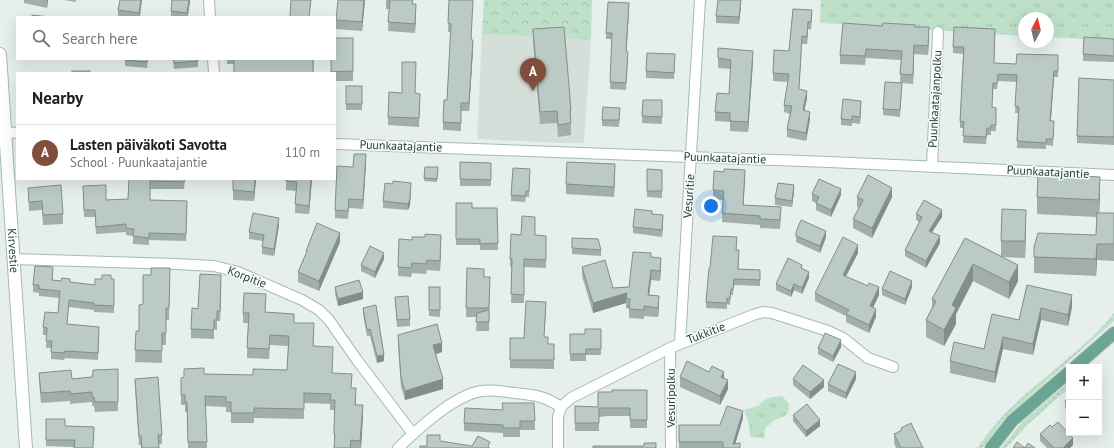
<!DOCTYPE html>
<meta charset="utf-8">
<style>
body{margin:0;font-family:"PT Sans",sans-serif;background:#f6f6f6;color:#222}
.controls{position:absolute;right:12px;bottom:12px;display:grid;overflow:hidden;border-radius:0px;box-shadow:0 4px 16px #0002}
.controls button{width:36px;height:36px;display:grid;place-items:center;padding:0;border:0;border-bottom:1px solid #e0e0e0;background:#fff;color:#222;font:20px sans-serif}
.compass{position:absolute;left:1018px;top:12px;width:36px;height:36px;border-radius:50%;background:#fff;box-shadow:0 4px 16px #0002;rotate:7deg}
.you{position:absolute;left:711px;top:206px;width:14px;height:14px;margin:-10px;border:3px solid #fff;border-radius:50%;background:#1a73e8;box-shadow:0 0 0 6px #1a73e833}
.badge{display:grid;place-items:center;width:26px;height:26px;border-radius:50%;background:#804e3d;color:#fff;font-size:13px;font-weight:700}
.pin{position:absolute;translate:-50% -33px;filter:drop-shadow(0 1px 2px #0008)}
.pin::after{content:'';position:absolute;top:21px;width:14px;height:12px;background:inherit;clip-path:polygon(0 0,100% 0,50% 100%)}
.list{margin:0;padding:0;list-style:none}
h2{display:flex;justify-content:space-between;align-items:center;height:52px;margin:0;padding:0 16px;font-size:17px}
h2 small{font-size:13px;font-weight:400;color:#767676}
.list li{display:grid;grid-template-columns:26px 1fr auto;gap:12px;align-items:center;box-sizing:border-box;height:56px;padding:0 16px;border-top:1px solid #e0e0e0}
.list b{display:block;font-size:15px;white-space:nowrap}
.list p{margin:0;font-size:13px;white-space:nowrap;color:#767676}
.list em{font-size:13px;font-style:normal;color:#767676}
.icon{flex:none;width:22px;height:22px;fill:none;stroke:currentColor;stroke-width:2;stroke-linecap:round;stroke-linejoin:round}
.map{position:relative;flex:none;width:1114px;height:448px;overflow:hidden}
.search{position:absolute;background:#fff;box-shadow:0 4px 16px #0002;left:16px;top:16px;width:320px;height:44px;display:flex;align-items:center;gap:10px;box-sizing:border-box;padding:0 14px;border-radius:0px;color:#767676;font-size:15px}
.panel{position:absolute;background:#fff;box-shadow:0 4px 16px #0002;left:16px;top:72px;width:320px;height:108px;border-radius:0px}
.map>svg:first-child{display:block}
.built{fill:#d4dfda}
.grass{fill:url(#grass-dots)}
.forest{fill:url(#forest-crowns)}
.park{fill:url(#park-tufts)}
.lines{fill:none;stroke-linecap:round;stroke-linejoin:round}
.minor-casing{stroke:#a8b8b2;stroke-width:12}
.tertiary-casing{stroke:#a8b8b2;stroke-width:14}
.primary-casing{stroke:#c2cac8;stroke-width:14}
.minor{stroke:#fff;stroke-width:10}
.tertiary{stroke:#fff;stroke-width:12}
.primary{stroke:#6aa596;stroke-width:12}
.wall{fill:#a1aea9}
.shaded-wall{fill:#838d89}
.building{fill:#bbcac4;stroke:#838d89}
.labels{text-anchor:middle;stroke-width:3;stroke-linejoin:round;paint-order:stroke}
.street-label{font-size:12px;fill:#24423a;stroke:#f7fbf9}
</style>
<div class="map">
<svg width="1114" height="448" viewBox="0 0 1114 448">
<defs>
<pattern id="grass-dots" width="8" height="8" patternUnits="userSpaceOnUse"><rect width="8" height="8" fill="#bfe0c8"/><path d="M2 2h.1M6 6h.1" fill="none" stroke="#a4c1ad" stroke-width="1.8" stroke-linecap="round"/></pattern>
<pattern id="forest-crowns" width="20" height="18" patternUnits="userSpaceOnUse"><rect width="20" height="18" fill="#bfe0c8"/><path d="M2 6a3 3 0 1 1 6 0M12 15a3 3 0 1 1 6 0" fill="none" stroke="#a4c1ad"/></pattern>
<pattern id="park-tufts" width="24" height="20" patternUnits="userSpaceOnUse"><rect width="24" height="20" fill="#bfe0c8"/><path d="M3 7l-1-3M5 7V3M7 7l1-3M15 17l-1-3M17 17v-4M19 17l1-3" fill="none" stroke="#a4c1ad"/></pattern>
</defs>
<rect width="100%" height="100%" fill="#e6efeb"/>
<polygon class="built" points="482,34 591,40 584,143 559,143 477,139"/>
<g class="grass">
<path d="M1114,313V321L1015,409L1002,422L982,448H977C989,432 1000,417 1015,404C1047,373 1086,348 1114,313Z"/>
<polygon points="1069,382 1069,388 1026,426 1006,448 1001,448 1022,422"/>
</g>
<polygon class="forest" points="484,0 592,0 591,40 482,34"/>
<g class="park">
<polygon points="821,0 1114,0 1114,41 1048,37 1048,18 1024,18 1024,36 820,23"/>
<path d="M782,396L789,404C789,417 785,415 775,420C771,422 768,426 765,429L764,438L750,437L749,424L744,410L758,406L766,399L773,397Z"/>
</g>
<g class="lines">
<defs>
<g id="minor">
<polyline points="209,0 210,17"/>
<polyline points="213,59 214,73"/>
<polyline points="5,132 17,133"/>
<polyline points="335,144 829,162 1114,175"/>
<polyline points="932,166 938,32"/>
<polyline points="14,259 175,264 214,266 238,272 302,300 319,310 329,320 357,360 413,434"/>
<polyline points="680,343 700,0"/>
<polyline points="670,348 671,448"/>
<path d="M398,448C418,429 453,396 481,391C492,389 504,392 515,393C535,395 544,396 561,407"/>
<polyline points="558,448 558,417 561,407 571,398 670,348 753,315 763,312 772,313 828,331 843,338 868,358 893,367"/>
</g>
<g id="tertiary">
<path id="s1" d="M0,54L26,448"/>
</g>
<g id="primary">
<polyline points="1075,367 1114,333"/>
<polyline points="991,448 1012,421 1069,372"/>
</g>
</defs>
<use href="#minor" class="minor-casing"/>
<use href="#tertiary" class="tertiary-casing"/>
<use href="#primary" class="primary-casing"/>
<use href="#minor" class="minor"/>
<use href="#tertiary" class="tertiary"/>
<use href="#primary" class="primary"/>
</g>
<g class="wall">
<polygon points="24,0 48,0 47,8 24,3"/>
<polygon points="64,0 76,0 76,2"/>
<polygon points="142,0 140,17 118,17 118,10"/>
<polygon points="190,0 188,17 171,17 171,11"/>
<polygon points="365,0 362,31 336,29 336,20"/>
<polygon points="386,0 413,0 413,4 416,13 415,33 388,31 389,9 386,9"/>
<polygon points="449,0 472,40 473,48 469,111 461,111 461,131 443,130 443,122 447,100 451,32 448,32"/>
<polygon points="741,5 739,24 716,23 716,16"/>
<polygon points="793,9 812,18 811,30 808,29 807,44 802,44 799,89 807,98 804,111 810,119 806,141 787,137 787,129 790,114 784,112 784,105 788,82 773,81 773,73 789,51"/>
<polygon points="629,10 626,52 628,58 626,90 610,89 612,39 606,39 606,33"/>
<polygon points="882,26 915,27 929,36 928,55 914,54 913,84 902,83 900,117 883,115 883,109 900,83 901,60 866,58 865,65 840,64 840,55"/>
<polygon points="533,29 571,110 571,135 558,137 557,123 540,124 533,41"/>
<polygon points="995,35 994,63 1016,64 1058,55 1058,77 1054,77 1051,121 1054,128 1053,146 1046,145 1046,149 1017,148 1018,113 1015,113 1017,82 998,81 997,89 993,89 992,107 996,108 996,131 991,131 991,135 987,135 986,144 963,143 964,128 960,128 960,121 963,54 953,53 953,47"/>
<polygon points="353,38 353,81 335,81 335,73 331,73 331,59"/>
<polygon points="1114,39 1114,62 1083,61 1083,54"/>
<polygon points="718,58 753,61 748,132 730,131 730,122 715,121 715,112 729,94 731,69 718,68"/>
<polygon points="125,59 148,59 147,68 125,66"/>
<polygon points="173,59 198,59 198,67 174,69"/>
<polygon points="227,59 314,59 313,73 234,73 234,64 227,64"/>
<polygon points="675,61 674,79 646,78 646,71"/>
<polygon points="1114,80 1114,145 1077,143 1077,136"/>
<rect x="346" y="86" width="16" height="24"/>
<polygon points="415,93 420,102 419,127 388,125 388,117"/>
<polygon points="643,100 662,100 662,124 642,123"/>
<polygon points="861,107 860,124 852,123 852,126 841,125 841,119"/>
<polygon points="620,114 619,127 602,126 602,120"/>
<polygon points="460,162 491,163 491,186 460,186"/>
<polygon points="366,163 363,209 349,208 348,219 335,218 335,210 353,167"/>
<polygon points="425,167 438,167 437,182 424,181"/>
<polygon points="647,169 662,170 662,198 647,197"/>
<polygon points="615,173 614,197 566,194 566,184"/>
<polygon points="530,175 529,197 526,197 525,202 511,201 511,195"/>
<polygon points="129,179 185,179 184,189 150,189 150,200 187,201 186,241 149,240 149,245 133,244 133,236 126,235 126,232 96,234 95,217 84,217 83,186 106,200 128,199"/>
<polygon points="233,179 256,179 254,201 233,200"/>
<polygon points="286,179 312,179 309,214 295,213 296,191 286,190"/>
<polygon points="745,179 743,205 781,216 780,229 760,228 760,225 722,222 723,200 713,199 713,190"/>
<polygon points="28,188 63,214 63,224 43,225 42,210 29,211"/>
<polygon points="411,189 410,205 408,210 383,208 383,201"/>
<polygon points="794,191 792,207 775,205 775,198"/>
<polygon points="1100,193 1099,213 1114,213 1114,261 1097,260 1096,276 1034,273 1034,257 1096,235 1097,217 1037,214 1037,197"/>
<polygon points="812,194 841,195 831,217 816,210 816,203 812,201"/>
<polygon points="857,197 892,197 872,238 853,228 853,219 859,208 857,207"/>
<polygon points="456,203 472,208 497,208 498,250 480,250 480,245 456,245"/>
<polygon points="652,214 663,222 662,237 633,233 633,227"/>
<polygon points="916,214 942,217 932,232 940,243 926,268 905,256 905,250 919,222 916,220"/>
<polygon points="279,225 274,256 262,254 262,247 263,241 249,239 249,232"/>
<polygon points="1026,226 1025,258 1003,257 1018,281 1009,299 973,281 956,314 956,324 944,346 926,337 926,320 932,307 932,299 965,238 1001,256 1001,241"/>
<polygon points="796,232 826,237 820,253 796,242"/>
<polygon points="511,234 535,235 546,244 546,268 524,267 524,303 511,303 512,267 510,267"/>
<polygon points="340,242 319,291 298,282 298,272 306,254 306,251"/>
<polygon points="441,244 440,271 427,270 426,274 412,273 411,277 398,276 398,267"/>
<polygon points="737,244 736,250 739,269 760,270 760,286 734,285 733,295 731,295 730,305 727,304 727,309 706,308 706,302 710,268"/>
<polygon points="572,248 601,250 601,256 572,254"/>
<polygon points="858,253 846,276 879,295 873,307 876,317 869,333 846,322 846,316 815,301 815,293"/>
<polygon points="651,257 661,267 660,281 651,280 649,295 659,305 658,317 644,316 644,319 629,318 629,308 626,308 626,303 593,313 582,276 582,267 613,288 629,287"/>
<polygon points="384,259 375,278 361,271 361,265"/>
<polygon points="170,268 169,320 166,320 166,345 162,345 162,363 135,362 136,331 139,331 143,304 151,275"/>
<polygon points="467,268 484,277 490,277 489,331 476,331 477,317 466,317"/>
<polygon points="802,268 809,278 802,294 794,290 791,297 776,290 776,284"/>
<polygon points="53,275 53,280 95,285 111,279 114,279 114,313 94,312 94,310 69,307 67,324 99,334 98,360 65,358 64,360 51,359 51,348 46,348 47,335 43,335 43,327 58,313 59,298 39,296 39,293 33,292 33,285"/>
<polygon points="221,284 220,321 217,321 217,330 214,329 214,339 191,338 191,329 198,309"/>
<polygon points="1027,285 1072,307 1068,326 1041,320 1033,355 1003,349 995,383 950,373 950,361 984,349 1019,320"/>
<polygon points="335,287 363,299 338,306 335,294"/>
<polygon points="429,287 440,287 440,317 429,316"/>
<polygon points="912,287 905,305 882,295 882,289"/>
<polygon points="395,297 410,319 410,326 397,327"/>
<polygon points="363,308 384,361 377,363 370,336 367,336 363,314"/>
<polygon points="546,311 544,337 548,344 554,344 554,369 510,368 510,338 524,338"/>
<polygon points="266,312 294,323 314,333 313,346 333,373 351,388 356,398 356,405 363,415 361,448 334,448 334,428 335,410 330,410 330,404 304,403 304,419 254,418 254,423 231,423 231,412 226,412 226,407 205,406 207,448 188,448 187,412 185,412 185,405 181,405 181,378 184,377 184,369 204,374 253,375 287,370 288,346 270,345 269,359 247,358 248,323 243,323 243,313"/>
<polygon points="601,329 601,355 586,355 586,361 570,361 570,334 585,334"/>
<polygon points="398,335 442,352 435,354 443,389 405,400 401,387 398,345"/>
<polygon points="841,347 833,362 818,354 818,348"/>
<polygon points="118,369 118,411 95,412 94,406 92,406 92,402 70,404 70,401 41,403 39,382 39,373 72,379 92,377 93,375"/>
<polygon points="680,377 724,378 728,389 720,405 680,387"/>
<polygon points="135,379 162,435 162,444 158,444 159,448 141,448 141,445 139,445 135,388"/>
<polygon points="793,379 824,387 810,399 793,385"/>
<polygon points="856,379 846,399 828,391 828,384"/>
<polygon points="647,390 647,428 630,428 630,416 608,416 599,417 599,431 575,431 575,406 598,407 612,392"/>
<polygon points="1069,397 1069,413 1065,408 1065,401"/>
<polygon points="534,403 535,430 520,430 520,437 503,437 503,433 464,431 464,423 502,410"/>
<polygon points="793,415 820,426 806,437 793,421"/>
<polygon points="743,418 735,444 740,448 679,448 679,425 720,425"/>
<polygon points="46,419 65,426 94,427 74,447 46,446"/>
<polygon points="901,428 923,448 896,448 894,443 894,434 901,431"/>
<polygon points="1040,434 1073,445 1070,448 1047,448 1040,441"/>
</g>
<g class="shaded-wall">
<polygon points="47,0 48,0 47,8"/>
<polygon points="141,0 142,0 139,17 139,13"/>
<polygon points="189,0 190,0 190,2 187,17"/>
<polygon points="364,0 365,0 362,31 362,22"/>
<polygon points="741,0 741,5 739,24 739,17"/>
<polygon points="629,3 629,10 626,58 626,51"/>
<polygon points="416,4 416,13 415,33 415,24"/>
<polygon points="808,22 808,29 807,44 807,37"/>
<polygon points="929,27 929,36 928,55 928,46"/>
<polygon points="473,40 473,48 469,111 469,103"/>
<polygon points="914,45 914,54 913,84 913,75"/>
<polygon points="753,51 753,61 748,132 748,122"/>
<polygon points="1054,71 1054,77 1050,128 1050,121"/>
<polygon points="807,91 807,98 803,118 803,110"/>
<polygon points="861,101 861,107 860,124 860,117"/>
<polygon points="810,112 810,119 806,141 806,133"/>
<polygon points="366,154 366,163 363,209 363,200"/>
<polygon points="615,164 615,173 614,197 614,187"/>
<polygon points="745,170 745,179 743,214 743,205"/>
<polygon points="1100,177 1100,193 1099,217 1099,200"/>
<polygon points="255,179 256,179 254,201 254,192"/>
<polygon points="311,179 312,179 309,214 309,206"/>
<polygon points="411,183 410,205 408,210 408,204"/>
<polygon points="794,185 794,191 792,207 792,201"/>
<polygon points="892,188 892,197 872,238 872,228"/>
<polygon points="841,189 841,195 831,217 831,210"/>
<polygon points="942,210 942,217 929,237 929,231"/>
<polygon points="1026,210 1026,226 1025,258 1025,241"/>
<polygon points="663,215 663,222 662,237 662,230"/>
<polygon points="279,218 279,225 274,256 274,249"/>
<polygon points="826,231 826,237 820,253 820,246"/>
<polygon points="340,233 340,242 319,291 319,281"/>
<polygon points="441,235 441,244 440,271 440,261"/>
<polygon points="940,236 940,243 926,268 926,261"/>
<polygon points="1097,244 1097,260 1096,276 1096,259"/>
<polygon points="858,245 858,253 843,282 843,275"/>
<polygon points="384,253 384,259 375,278 375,272"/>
<polygon points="661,258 661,267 660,281 660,271"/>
<polygon points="973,264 973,281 956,314 956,324 944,346 944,330 952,305"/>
<polygon points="1018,265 1018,281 1009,299 1009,282"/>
<polygon points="651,270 651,280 648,304 648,295"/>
<polygon points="809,272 809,278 802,294 802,288"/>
<polygon points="221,275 221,284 220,321 220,311"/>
<polygon points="912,281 912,287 905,305 905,299"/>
<polygon points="794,284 794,290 791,297 791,291"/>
<polygon points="879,287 879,295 870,314 870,306"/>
<polygon points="363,292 363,299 338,306 338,299"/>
<polygon points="627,293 626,303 593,313 593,303"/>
<polygon points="1072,295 1072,307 1068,326 1068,315"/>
<polygon points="659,296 659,305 658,317 658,308"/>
<polygon points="1041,308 1041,320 1033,355 1033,344"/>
<polygon points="876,309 876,317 869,333 869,325"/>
<polygon points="1003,337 1003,349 995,383 995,372"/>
<polygon points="841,340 841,347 833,362 833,356"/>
<polygon points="442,343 442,352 433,355 433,345"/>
<polygon points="384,355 384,361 377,363 377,356"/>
<polygon points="724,372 724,381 721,377"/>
<polygon points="856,372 856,379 846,399 846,393"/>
<polygon points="443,379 443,389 405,400 405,391"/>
<polygon points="728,380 728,389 720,405 720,396"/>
<polygon points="824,380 824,387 810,399 810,392"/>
<polygon points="363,405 363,415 361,448 360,441"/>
<polygon points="1102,407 1102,413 1099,417 1099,410"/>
<polygon points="743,411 743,418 734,448 733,444"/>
<polygon points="820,420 820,426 806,437 806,431"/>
<polygon points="1073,438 1073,445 1070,448 1063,448"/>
</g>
<g class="building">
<polygon points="120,0 141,0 139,13 118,10"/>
<polygon points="172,0 189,0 187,13 171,11"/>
<polygon points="291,0 311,0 309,17 290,17"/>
<polygon points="338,0 364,0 362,22 336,20"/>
<polygon points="390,0 413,0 412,4 416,4 415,24 388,22"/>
<polygon points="449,0 473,0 471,40 473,40 469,103 461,103 461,123 443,122 444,100 447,100 451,24 448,23"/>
<polygon points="718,0 741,0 739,17 716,16"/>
<polygon points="608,2 629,3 626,51 628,52 626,83 610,82 612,33 606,33"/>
<polygon points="793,9 812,10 811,22 808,22 807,37 802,36 799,89 807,91 803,110 810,112 806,133 787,129 792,106 784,105 789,74 773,73 774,50 789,51"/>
<polygon points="32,15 49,17 32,17"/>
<polygon points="843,23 882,26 883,23 915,25 915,27 929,27 928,46 914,45 913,75 900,74 902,51 866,49 865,56 840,55"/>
<polygon points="564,27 571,110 570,110 571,123 558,125 557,111 540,112 533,29"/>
<polygon points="954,27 995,29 994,63 1016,64 1017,54 1058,55 1058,71 1054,71 1050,121 1054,121 1053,139 1046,139 1046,143 1017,141 1019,107 1015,106 1017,75 998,74 997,83 993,83 992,107 996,108 996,125 991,125 991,128 987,128 986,137 963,136 964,122 960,121 964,47 953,47"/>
<polygon points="1084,37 1114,39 1114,56 1083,54"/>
<polygon points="335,38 353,38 353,71 331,72 331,59 335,59"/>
<polygon points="718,48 753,51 748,122 730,121 730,113 715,112 717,93 729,94 731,60 718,58"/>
<polygon points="647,53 675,54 674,73 646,71"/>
<polygon points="125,59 147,59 147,62 125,60"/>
<polygon points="174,59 198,59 198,61 174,63"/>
<rect x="234" y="59" width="79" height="14"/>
<polygon points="402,62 416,62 415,93 420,94 419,118 388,117 389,92 402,93"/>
<rect x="72" y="71" width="18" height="2"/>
<polygon points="1079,78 1114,80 1114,137 1077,136"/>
<polygon points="885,82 902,83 900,110 883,109"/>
<rect x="346" y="86" width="16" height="18"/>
<polygon points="843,99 861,101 860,117 852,116 852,120 841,119"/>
<polygon points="643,100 662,100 662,117 642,116"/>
<polygon points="603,107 620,108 619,120 602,120"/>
<polygon points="354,154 366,154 363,200 349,199 348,211 335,210 337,166 353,167"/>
<polygon points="460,162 491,163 491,180 460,179"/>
<polygon points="567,162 615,164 614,187 566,184"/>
<polygon points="425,167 438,167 437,179 424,178"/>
<polygon points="513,168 530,169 529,191 526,191 525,196 511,195"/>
<polygon points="647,169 662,170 662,191 647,191"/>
<polygon points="724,169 745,170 743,205 781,207 780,220 760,219 760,216 722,213 724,191 713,190 714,171 724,172"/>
<polygon points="1038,174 1100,177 1099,200 1037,197"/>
<polygon points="868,175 892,188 872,228 853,219 863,200 857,197"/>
<polygon points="129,179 184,179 184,182 150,181 150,200 187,201 186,234 149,233 149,238 133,236 134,229 126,228 126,224 96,227 95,210 84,210 83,186 106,185 106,200 128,199"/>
<polygon points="233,179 255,179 254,192 233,190"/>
<polygon points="286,179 311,179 309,206 295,204 297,182 286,181"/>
<polygon points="819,179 841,189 831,210 816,203 819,197 812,194"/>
<polygon points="393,181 411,183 410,199 408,204 383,201 385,183 393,184"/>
<polygon points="778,183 794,185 792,201 775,198"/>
<polygon points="61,185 63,214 43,215 42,201 29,202 28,188"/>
<polygon points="924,200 942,210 929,231 940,236 926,261 905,250 922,217 916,214"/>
<polygon points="456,203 472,203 472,208 497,208 498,243 480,244 480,239 456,239"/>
<polygon points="635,209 652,211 652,214 663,215 662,230 633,227"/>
<polygon points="1002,209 1026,210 1025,241 1001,241"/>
<polygon points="253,213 279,218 274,249 262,247 264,235 249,232"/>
<polygon points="1097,213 1114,213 1114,244 1097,244 1096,259 1034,257 1034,247 1038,233 1096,235"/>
<polygon points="522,216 535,217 535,235 546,236 546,260 524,259 524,295 511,294 512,259 510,259 511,234 521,235"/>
<polygon points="801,220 826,231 820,246 796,236 796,232"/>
<polygon points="317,223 340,233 319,281 298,272 307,251 306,251"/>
<polygon points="425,234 441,235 440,261 427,260 426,264 412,263 411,268 398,267 399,239 412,240 412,237 425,237"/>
<polygon points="713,236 737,237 736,250 739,250 738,269 760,270 760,280 734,279 733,289 731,289 730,298 727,298 727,303 706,302 709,268 710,268"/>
<polygon points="843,237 858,245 843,275 868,286 869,283 879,287 870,306 876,309 869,325 846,314 849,310 815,293"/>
<polygon points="572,238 598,239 601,250 572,248"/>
<polygon points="965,238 1018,265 1009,282 973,264 952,305 956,308 944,330 926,320 936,301 932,299"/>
<polygon points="370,246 384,253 375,272 361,265"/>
<polygon points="633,252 651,253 651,257 661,258 660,271 651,270 648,295 659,296 658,308 644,306 644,310 629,309 630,299 626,298 627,293 593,303 582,267 605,260 613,288 629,287"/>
<polygon points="788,258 802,265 801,268 809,272 802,288 794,284 791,291 776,284"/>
<polygon points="35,266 53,267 52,280 61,281 62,278 70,279 70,282 95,285 95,279 102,279 102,275 111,275 111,279 114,279 114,306 94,305 94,303 69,300 67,324 99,327 98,353 65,351 64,353 51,352 52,341 46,341 47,328 43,327 45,312 58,313 60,291 39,289 39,285 33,285"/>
<polygon points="151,268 170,268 169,308 166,308 166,333 162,333 162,351 135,350 136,331 139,331 139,305 143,304 143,275 151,275"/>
<polygon points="467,268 484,269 484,277 490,277 489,308 466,308"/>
<polygon points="890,271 912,281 905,299 882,289"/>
<polygon points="200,274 221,275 220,311 217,311 217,320 214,320 214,330 191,329 192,308 198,309"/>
<polygon points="359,280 363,292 338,299 335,287"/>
<polygon points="1027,285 1072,295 1068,315 1041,308 1033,344 1003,337 995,372 950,361 954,342 984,349 992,314 1019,320"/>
<rect x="429" y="287" width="11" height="23"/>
<polygon points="244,293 266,294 265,312 294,314 294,323 314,323 313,346 333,347 332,373 352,374 351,388 356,388 355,405 363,405 360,441 351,440 350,448 334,448 335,434 334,434 334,428 335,400 330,400 331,394 304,393 304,409 254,408 254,413 231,413 231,402 226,402 226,397 205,396 207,442 188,442 187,402 185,402 185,395 181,395 181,378 184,377 184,369 204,368 204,374 253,375 253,369 287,370 289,336 270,335 269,349 247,348 249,313 243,313"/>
<polygon points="408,296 410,319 397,320 395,297"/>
<polygon points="526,301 546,302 544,337 548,337 548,344 554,344 554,360 510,360 510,338 524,338"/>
<polygon points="376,305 384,355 377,356 370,329 367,330 363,308"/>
<polygon points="489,310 489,322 476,322 477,313"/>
<polygon points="437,324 442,343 433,345 443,379 405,391 401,378 398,335"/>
<polygon points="585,329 601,329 601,349 586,349 586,354 570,354 570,334 585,334"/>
<polygon points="825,333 841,340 833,356 818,348"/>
<polygon points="687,361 709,372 712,366 724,372 721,377 728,380 720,396 680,377"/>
<polygon points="838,364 856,372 846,393 828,384"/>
<polygon points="803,365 824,380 810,392 793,379"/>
<polygon points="118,369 118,402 95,402 94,397 92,397 92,392 70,394 70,391 41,393 39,373 71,370 72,379 92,377 92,375 93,375 93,370"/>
<polygon points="158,377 162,435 158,435 159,448 142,448 141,436 139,436 135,379"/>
<polygon points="612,390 647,390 647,420 630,420 630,408 599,408 599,423 575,423 575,406 598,407 598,392 612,392"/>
<polygon points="1069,397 1069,406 1065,401"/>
<polygon points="502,403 534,403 535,421 520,421 520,428 503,428 503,425 464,423 465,408 503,410"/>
<polygon points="1099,403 1102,407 1099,410"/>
<polygon points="807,404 820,420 806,431 793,415"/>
<polygon points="727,406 743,411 733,444 740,443 740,448 723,448 723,442 679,442 679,425 720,425"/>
<polygon points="46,419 65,419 65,426 94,427 93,448 74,448 75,440 46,440"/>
<polygon points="1058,422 1073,438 1063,448 1054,448 1040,434 1050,425 1052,427"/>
<polygon points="911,423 923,448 901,448 894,434 902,430 901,428"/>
<polygon points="427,435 440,435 440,441 472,446 478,436 490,442 488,446 489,447 489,448 420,448 420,446 427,446"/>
<polygon points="1017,442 1025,448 1028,443 1035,448 1013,448"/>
<polygon points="644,443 656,443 656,448 593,448 593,446 644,446"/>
</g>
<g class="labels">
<g class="street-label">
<text transform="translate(935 99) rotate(-87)" y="4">Puunkaatajanpolku</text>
<text transform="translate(401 146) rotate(2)" y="4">Puunkaatajantie</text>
<text transform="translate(725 158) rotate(2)" y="4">Puunkaatajantie</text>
<text transform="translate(1048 172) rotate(3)" y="4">Puunkaatajantie</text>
<text transform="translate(689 196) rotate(-86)" y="4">Vesuritie</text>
<text dy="4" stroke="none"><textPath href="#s1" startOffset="197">Kirvestie</textPath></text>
<text transform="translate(247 277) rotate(21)" y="4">Korpitie</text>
<text transform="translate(706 333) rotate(-21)" y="4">Tukkitie</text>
<text transform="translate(671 398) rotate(-90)" y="4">Vesuripolku</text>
</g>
</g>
</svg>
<div class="controls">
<button>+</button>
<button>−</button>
</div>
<svg class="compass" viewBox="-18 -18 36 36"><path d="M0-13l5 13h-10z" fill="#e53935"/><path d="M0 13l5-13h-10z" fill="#767676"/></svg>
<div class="you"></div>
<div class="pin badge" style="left:533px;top:91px">A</div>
<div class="search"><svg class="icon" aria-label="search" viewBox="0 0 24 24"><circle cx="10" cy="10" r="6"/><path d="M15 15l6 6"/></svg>Search here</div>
<section class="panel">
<h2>Nearby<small></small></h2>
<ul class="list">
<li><span class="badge">A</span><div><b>Lasten päiväkoti Savotta</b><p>School · Puunkaatajantie</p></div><em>110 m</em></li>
</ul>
</section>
</div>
